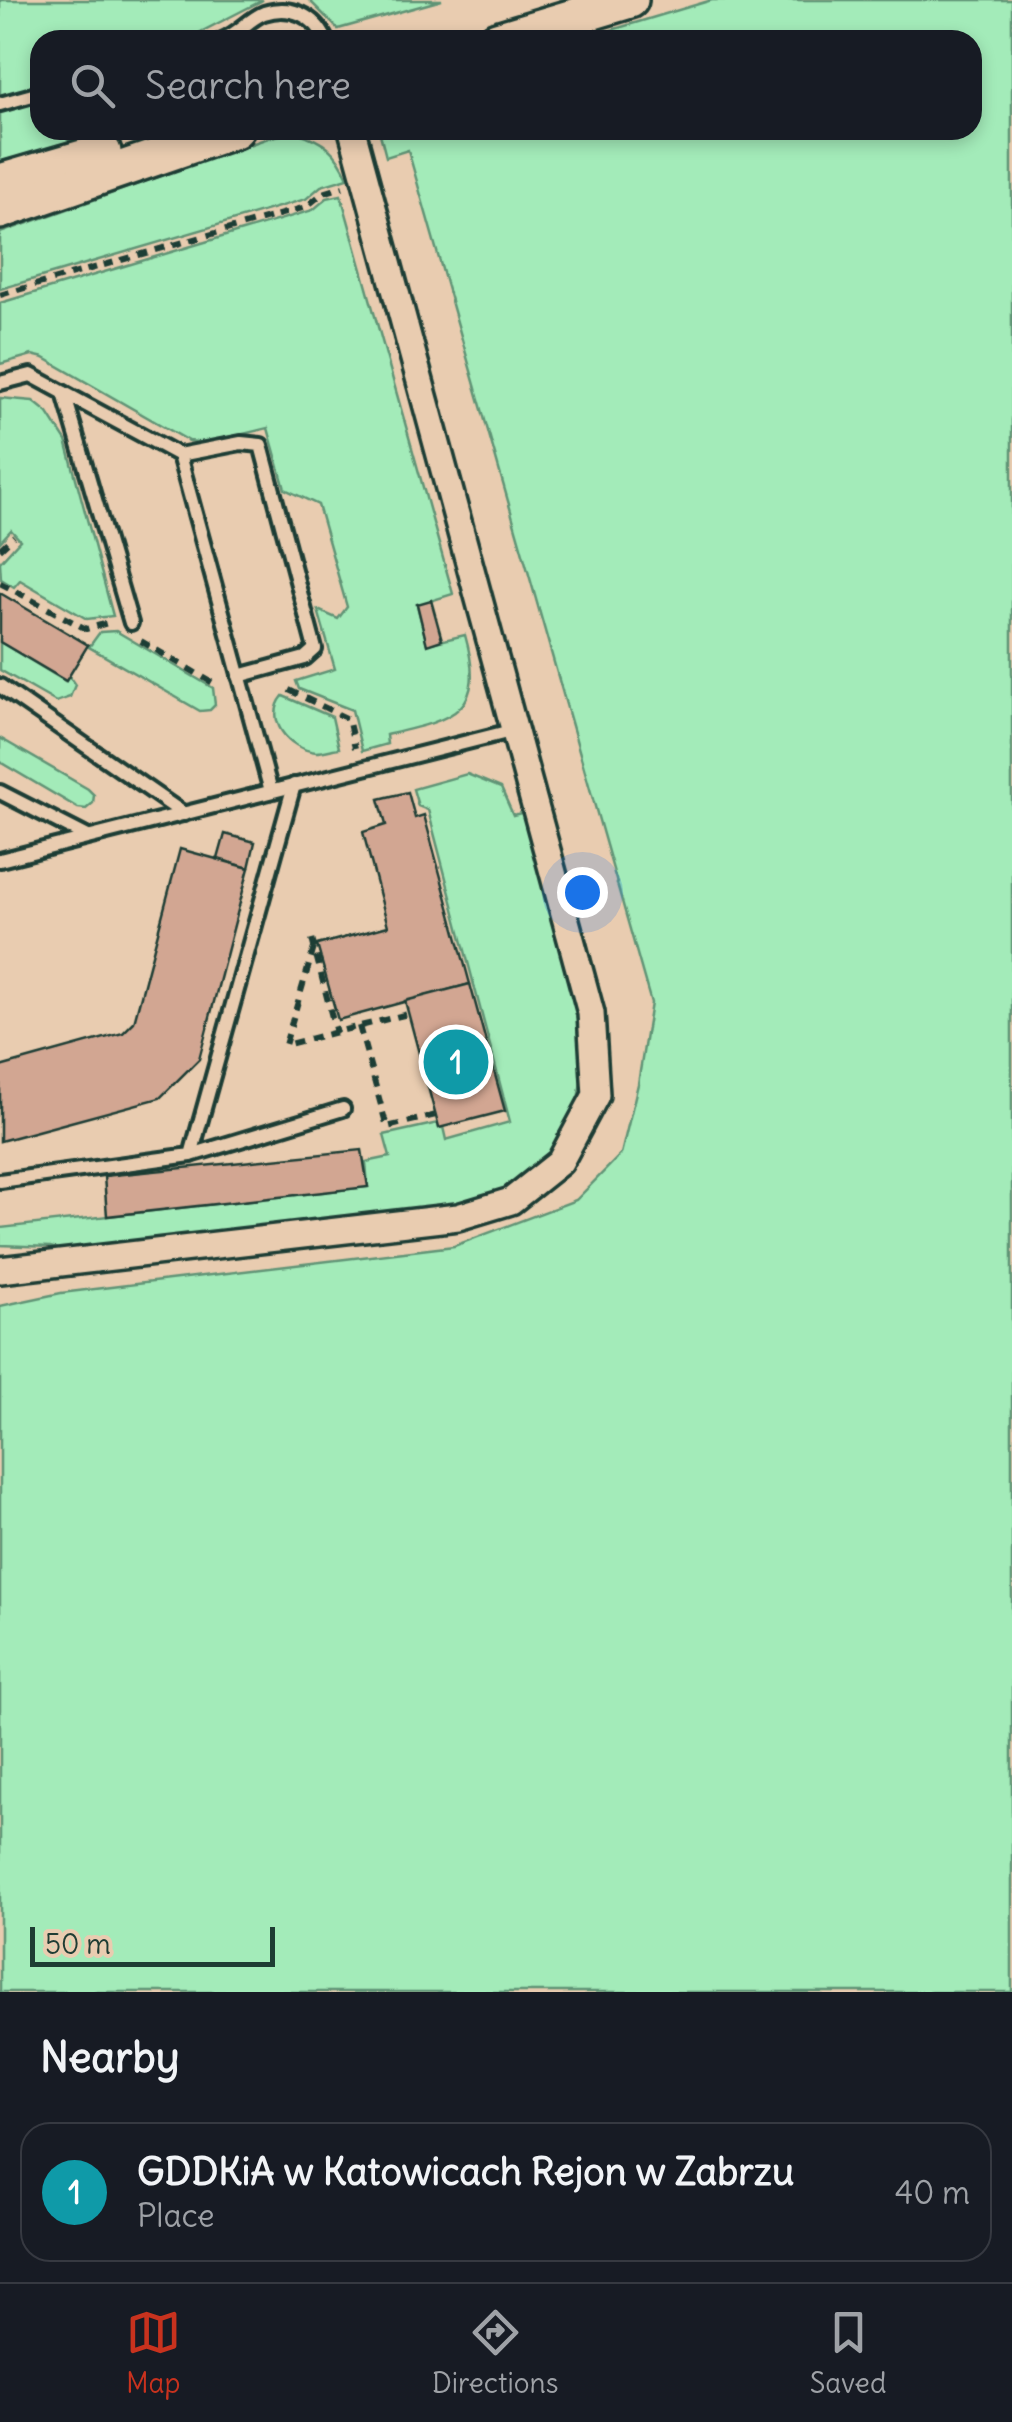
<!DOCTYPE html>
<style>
body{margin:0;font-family:Delius,sans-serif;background:#20242c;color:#f1f3f6}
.scale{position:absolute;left:30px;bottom:25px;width:245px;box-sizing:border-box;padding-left:10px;border:5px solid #1f3d34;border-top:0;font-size:28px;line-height:35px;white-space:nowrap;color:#1f3d34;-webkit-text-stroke:8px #e9ccb0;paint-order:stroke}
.you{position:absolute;left:582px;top:892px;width:35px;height:35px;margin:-25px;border:8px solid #fff;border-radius:50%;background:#1a73e8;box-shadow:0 0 0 15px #1a73e833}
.badge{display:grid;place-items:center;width:65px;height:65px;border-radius:50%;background:#c8321e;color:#fff;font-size:32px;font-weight:700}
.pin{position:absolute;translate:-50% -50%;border:5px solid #fff;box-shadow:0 2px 10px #0006}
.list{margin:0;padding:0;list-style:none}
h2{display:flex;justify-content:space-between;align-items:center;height:130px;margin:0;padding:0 40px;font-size:42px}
h2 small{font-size:32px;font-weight:400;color:#9ea1a6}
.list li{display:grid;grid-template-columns:65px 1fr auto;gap:30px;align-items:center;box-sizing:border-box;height:140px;margin:0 20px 20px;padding:0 20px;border:2px solid #363941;border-radius:30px}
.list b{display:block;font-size:38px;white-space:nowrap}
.list p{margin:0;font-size:32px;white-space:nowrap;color:#9ea1a6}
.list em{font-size:32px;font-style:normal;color:#9ea1a6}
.icon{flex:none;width:55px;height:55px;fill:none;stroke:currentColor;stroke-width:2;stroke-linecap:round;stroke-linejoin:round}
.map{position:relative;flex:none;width:1012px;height:1992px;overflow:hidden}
.search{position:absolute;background:#171b24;box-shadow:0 5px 15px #0003;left:30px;right:30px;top:30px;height:110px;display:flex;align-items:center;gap:25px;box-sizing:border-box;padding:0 35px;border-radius:30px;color:#9ea1a6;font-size:38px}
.sheet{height:290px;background:#171b24}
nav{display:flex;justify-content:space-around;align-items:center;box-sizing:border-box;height:140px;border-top:2px solid #363941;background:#171b24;font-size:28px;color:#9ea1a6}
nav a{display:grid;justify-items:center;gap:5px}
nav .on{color:#c8321e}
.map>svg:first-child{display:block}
.green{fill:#a3ebb9;stroke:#619476;stroke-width:2.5}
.building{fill:#d2a692;stroke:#1f3d34;stroke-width:2.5}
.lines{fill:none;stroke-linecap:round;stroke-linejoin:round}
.lane-casing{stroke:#1f3d34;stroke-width:20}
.street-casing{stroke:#1f3d34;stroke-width:32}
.secondary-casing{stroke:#1f3d34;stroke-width:42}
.path{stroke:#1f3d34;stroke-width:6;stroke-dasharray:10 8;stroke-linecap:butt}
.lane{stroke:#e9ccb0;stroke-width:12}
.street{stroke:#e9ccb0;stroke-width:25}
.secondary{stroke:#e9ccb0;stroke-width:35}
</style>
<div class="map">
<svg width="1012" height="1992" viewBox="0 0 1012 1992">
<rect width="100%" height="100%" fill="#e9ccb0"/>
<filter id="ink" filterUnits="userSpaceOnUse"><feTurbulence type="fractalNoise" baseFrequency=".01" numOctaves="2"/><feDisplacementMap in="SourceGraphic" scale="20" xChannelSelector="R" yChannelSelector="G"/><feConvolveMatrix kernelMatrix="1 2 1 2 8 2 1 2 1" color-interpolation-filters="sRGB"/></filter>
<g filter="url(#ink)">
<g class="green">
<polygon points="0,0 263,0 185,40 40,40 40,85 0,97"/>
<polygon points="309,0 442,0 338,29"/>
<polygon points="712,0 1012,0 1012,1992 0,1992 0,1306 61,1293 454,1246 576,1200 621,1154 638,1084 651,1003 408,150 386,157 379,130 972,130 972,40 578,40"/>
<polygon points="40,99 40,130 109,130 0,162 0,108"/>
<path d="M296,132C324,141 337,151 348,178L321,186L306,199L0,289V233L271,137Z"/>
<path d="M341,195L453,594L417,605L427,644L465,635C487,713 454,719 386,735L387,744L362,751L352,710L299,689L296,681L335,669L318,610L338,619L347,607L318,505L285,489L268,428L206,443L189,441L44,358L32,355L0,364V303L313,210L327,198Z"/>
<polygon points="0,398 33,401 48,413 66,441 113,616 87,619 20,580 14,587 1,579 0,562 20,540 11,530 0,542"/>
<polygon points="116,631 213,688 215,705 210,710 200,711 89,647 100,632"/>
<polygon points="0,642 65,681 69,676 75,685 70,697 56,702 0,670"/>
<path d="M283,696L332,717L339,748C332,749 323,752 316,752C288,749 264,719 283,696Z"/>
<polygon points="0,738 88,789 94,795 93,803 86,809 78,808 0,762"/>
<path d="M467,774L501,788L513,815L525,812C538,859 550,906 563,953C588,1046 603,1125 512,1187C497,1196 477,1200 461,1206L79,1255L50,1247L0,1245V1228L368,1187L366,1162L390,1157L384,1135L438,1123L439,1128L443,1127L446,1140L510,1122L428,810L418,806L413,789Z"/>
</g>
<g class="building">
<polygon points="0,593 88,645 66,681 0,642"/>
<polygon points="431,600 442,640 427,645 417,604"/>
<polygon points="408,792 415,818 424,815 470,984 338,1020 317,945 388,926 363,832 386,825 379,799"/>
<polygon points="225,834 255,842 249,868 218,859"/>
<polygon points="180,849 249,868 199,1059 160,1098 0,1141 0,1067 123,1033 134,1022"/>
<polygon points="470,984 505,1111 439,1128 405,1001"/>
<polygon points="362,1150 368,1187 107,1216 104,1176"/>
</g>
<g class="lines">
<defs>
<g id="lane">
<path d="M222,40C238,34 249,19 264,13C291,4 315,16 326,40"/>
<polyline points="0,104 40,93"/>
<polyline points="0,383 31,375 179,455 271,791"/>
<polyline points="64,393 131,623"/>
<polyline points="179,455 241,443 261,445 315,649 305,658 239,676"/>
<polyline points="0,686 184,814"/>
<polyline points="0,792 88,837"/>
<polyline points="0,860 515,730"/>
<polyline points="191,1155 343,1109"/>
<polyline points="0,1181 191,1155 294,785"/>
</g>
<polyline id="street" points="0,1270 458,1217 511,1201 560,1162 596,1095 591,1013 352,130"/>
<g id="secondary">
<polyline points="497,40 630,0"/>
<polyline points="0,182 103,152"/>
<polyline points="0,211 235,130"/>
</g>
</defs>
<use href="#lane" class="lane-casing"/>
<use href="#street" class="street-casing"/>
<use href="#secondary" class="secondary-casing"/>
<g class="path">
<polyline points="0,295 306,207 323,193 343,187"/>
<polyline points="0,549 14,536"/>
<polyline points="0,583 86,629 108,623"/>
<polyline points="141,641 213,683"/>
<polyline points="289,690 348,719 355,748"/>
<polyline points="312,939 336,1033"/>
<polyline points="314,948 285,1045 408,1014"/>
<polyline points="359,1026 387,1127 436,1115"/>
</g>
<use href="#lane" class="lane"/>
<use href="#street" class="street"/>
<use href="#secondary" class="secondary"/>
</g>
</g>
</svg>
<div class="scale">50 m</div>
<div class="you"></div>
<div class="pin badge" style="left:456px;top:1062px;background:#0f9aa8">1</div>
<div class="search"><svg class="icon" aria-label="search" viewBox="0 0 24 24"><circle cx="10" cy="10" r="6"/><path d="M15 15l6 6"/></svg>Search here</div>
</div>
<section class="sheet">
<h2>Nearby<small></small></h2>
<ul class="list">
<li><span class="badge" style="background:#0f9aa8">1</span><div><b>GDDKiA w Katowicach Rejon w Zabrzu</b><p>Place</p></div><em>40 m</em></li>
</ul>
</section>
<nav>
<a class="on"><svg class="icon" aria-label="map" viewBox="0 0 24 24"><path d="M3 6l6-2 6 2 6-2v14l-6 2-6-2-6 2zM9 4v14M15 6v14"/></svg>Map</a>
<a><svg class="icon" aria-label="directions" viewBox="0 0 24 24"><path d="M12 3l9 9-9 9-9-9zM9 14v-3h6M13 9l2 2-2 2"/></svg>Directions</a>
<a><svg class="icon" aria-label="saved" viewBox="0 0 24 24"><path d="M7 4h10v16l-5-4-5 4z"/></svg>Saved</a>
</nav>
